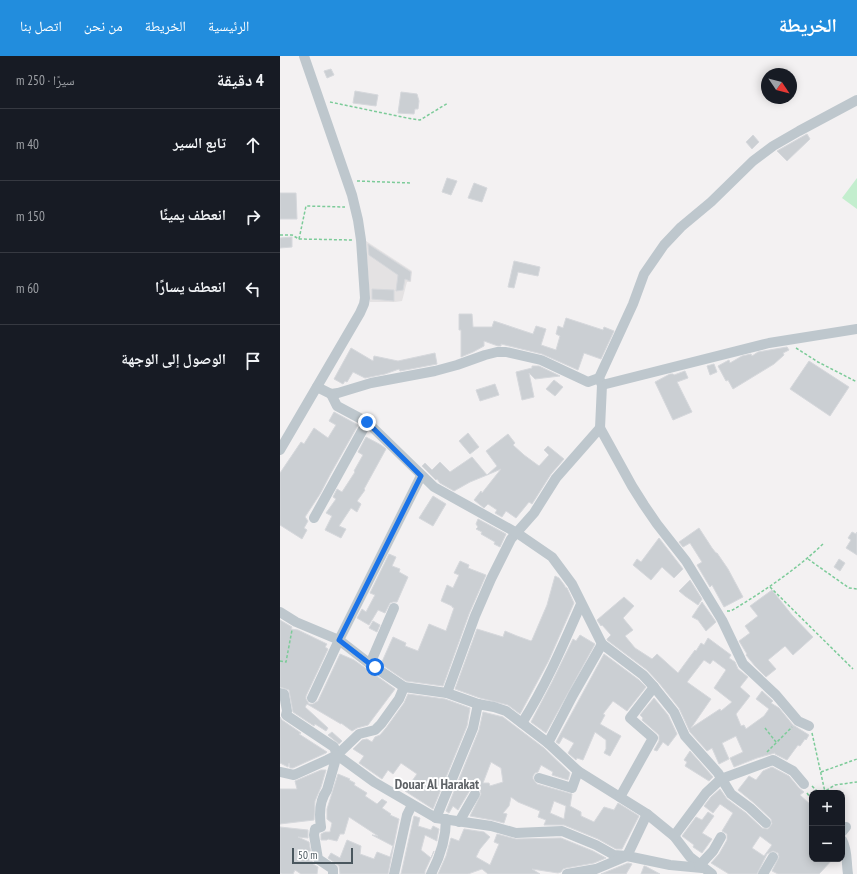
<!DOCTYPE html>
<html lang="ar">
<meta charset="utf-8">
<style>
body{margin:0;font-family:"PT Sans Narrow","Noto Naskh Arabic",sans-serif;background:#20242c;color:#f1f3f6;direction:rtl}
.controls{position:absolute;right:12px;bottom:12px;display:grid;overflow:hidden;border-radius:8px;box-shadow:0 2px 10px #0003}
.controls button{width:36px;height:36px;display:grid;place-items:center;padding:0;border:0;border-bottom:1px solid #363941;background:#171b24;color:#f1f3f6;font:20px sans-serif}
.compass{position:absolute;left:481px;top:12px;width:36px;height:36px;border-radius:50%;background:#171b24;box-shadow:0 2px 10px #0003;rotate:125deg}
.scale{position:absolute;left:12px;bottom:10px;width:61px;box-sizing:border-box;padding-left:4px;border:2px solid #4a575e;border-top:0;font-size:11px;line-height:14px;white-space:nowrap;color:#4a575e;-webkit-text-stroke:3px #fff;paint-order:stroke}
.stop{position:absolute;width:12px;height:12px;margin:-9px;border:3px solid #1a73e8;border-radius:50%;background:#fff}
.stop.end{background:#1a73e8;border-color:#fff;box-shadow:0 1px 4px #0008}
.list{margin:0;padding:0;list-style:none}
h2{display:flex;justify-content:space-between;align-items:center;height:52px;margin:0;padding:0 16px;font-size:17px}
h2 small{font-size:13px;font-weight:400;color:#9ea1a6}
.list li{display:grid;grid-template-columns:26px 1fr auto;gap:12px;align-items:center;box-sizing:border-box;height:72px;padding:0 16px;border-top:1px solid #363941}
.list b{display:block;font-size:15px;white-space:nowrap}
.list em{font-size:13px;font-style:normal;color:#9ea1a6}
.icon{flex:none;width:22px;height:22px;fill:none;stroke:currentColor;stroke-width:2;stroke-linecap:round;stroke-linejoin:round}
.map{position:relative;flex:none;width:577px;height:818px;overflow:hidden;direction:ltr}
header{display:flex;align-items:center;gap:24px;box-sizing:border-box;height:56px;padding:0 20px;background:#228ddd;color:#fff}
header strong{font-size:19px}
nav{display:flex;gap:22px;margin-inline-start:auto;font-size:14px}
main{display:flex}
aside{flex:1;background:#171b24}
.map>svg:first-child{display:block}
.education{fill:#e4e2e3}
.green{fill:#c3eece}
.building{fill:#cbcfd3;stroke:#d6d8dc;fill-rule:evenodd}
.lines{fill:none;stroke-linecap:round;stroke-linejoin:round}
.path{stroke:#7ccb99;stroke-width:1.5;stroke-dasharray:3 2;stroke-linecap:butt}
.street{stroke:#bec7cd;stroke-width:10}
.route{stroke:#1a73e8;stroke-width:5}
.labels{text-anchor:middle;stroke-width:4;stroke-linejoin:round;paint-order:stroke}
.quarter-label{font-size:14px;font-weight:bold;fill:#5e6266;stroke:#fff}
</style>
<header>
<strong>الخريطة</strong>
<nav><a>الرئيسية</a><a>الخريطة</a><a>من نحن</a><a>اتصل بنا</a></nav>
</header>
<main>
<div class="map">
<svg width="577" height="818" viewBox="0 0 577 818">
<rect width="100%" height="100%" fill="#f3f1f2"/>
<polygon class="education" points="86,185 132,215 131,226 127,226 122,245 115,246 90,246"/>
<polygon class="green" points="577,122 577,153 562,142"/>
<g class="building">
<polygon points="51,13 54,19 47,22 44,15"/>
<polygon points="75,35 98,39 96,50 73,47"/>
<polygon points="121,36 137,38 139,45 138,53 135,53 134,58 118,57"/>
<polygon points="527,78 530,83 507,105 497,95"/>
<polygon points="473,79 479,86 472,93 466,86"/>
<polygon points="167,122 177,125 171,139 162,136"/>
<polygon points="194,127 207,132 202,146 188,142"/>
<polygon points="0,137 16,137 17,163 0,163"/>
<polygon points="12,181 12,191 0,192 0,182"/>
<polygon points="88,188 131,216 130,225 125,223 123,234 116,235 118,219 89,199"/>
<polygon points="234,205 260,211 258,220 238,216 234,232 228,231"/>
<polygon points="92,233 114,234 114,245 92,243"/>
<polygon points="179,258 192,258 193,271 212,271 214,265 253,278 256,270 266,273 261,289 276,294 280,280 276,278 278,270 283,272 286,262 323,274 324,271 334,275 321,303 304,297 298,314 262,298 221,288 221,290 218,290 204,285 204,290 193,296 181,301 181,274 179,274"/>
<polygon points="507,291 509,294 503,297 504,299 494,308 453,333 448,324 446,325 438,310 449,304 450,307 462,300 471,298 472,300 478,296"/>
<polygon points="71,292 93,305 94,300 118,305 155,297 157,308 120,315 119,313 105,318 85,322 73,316 67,326 65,325 63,328 54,323"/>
<polygon points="529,305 569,331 550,360 510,333"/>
<polygon points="434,308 437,316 430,319 427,310"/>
<polygon points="252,310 259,310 280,320 255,323 249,317 254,341 242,344 236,316 252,312"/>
<polygon points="405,315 408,322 397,326 412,356 393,364 375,326 390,318 393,318 394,319"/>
<polygon points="274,324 283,331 275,340 266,333"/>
<polygon points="215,328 219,339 200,345 196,334"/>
<polygon points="54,356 78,369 51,417 40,438 25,461 28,465 24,472 27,474 22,483 0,469 0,417 21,386 24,388 34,372 48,382 56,369 49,365"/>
<polygon points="188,377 199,391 190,398 179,385"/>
<polygon points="228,378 235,387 233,389 244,399 259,410 269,399 264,394 268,390 284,403 271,418 252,448 249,446 236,462 226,455 222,461 215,457 217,454 208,448 204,452 194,444 201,435 202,437 221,413 207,419 217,410 206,395"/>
<polygon points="86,381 101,389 106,393 84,433 85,434 77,445 81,448 77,456 71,452 59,470 66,473 61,482 45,474 52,460 46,457 56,443 53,441 57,433 62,436 75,416 74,415 83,399 78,396"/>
<polygon points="192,401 207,419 190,426 174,435 160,427 157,423 156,424 142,410 145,407 152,414 160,406 170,416"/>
<polygon points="153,440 166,448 153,470 139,462"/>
<polygon points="198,463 226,478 220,491 214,488 215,486 201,478 202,476 196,473 198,471 196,468"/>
<polygon points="419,472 432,492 436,497 437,497 448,513 463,541 444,551 432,529 430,531 417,509 422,506 410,487 403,491 399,486"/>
<polygon points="572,476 576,478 577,476 577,499 566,492 571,484 568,482"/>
<polygon points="379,482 403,513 394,522 382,511 371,524 353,509 357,503 361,506"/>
<polygon points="109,498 116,501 112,510 120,513 119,516 128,521 117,546 113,546 110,547 105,557 98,554 89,569 77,562 82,553 86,556 95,539 90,537"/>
<polygon points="559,503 565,507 560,515 554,511"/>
<polygon points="180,505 189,509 188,512 206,519 189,558 163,630 126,625 101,608 113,581 126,587 125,590 138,595 149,568 166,575 174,552 172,551 172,550 161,545 167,529 173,532 179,519 174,517"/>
<polygon points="275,520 279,522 285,530 285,531 287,532 294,547 268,606 240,658 228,649 200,642 175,633 197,573 223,581 225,575 237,580 251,585 252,584 267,549"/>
<polygon points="410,524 422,543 418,549 405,540 399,535"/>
<polygon points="492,534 512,559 533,581 513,599 505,590 488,604 496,613 486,621 475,610 466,599 467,598 459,585 470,577 465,570 478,560 470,550"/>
<path d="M344,541L354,550L343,562L353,574L345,580L355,592L372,603L377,598L398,617L415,594L416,595L421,587L424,589L428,582L451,599L449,602L455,606L458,613L468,621L460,631L470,640L456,658L461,670L464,669L466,673L484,660L489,653L476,643L482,635L493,645L491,647L499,652L513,669L529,679L526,684L525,683L520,690L518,689L507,704L495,698V697L477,702L454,711L450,702L463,696L456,680L442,687L449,703L439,708L432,692L427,695L410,676L399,652L379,627L367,614L327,584V583L331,579L322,569L321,570L317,564ZM424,604L430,608L433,604L445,613L446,614L434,632L452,646L441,655L440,653L411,672L431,643L407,626Z"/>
<polygon points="422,546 436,566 426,575 418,564 412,561"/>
<polygon points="0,564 12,571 11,573 18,574 47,588 45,591 48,593 26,640 26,643 29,648 33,648 38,645 60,598 74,604 115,633 88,669 77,672 72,675 61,667 61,668 27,648 25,651 48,672 46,675 35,668 34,670 13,656 9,634 0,631"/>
<polygon points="93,565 100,569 97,576 89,572"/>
<polygon points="300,579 315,588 266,677 251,666 272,626 293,583 296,585"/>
<polygon points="324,598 359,624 366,631 347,655 333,645 323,658 325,659 320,668 341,680 330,700 324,697 326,693 326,684 315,676 303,704 297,702 296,704 288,697 294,687 283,681 279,688 276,686"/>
<polygon points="128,638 165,643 190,652 187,670 153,753 125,735 137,718 121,707 113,718 108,714 102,723 79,707 84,700 73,693 82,684 87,683 92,686 95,681 100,679 106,672 124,647"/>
<polygon points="374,642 388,659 397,678 388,690 383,686 377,695 374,694 379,685 379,679 362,664 363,662 360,659"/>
<path d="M203,656L223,661L264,692L290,717L288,724L272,719L273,716L261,709L258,716L255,717L253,720V723L257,728L292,738L290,750L301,756V760L314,766L324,751L334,754L338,747L359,760L342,793H336L318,783L284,769H264L266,764L258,761L260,755L238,746L231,741L229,750L223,757L227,758L224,767L212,764L190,760L201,738L200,734L195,732L190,734L178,754L173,750L169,757L166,755L199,674ZM211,706L221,712L223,726L210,730L209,727H203ZM274,745L286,750L284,763L270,757Z"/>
<polygon points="0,661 2,664 21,677 19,678 47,696 46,697 13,712 10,712 9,707 8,711 0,707"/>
<polygon points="52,676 62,685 59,688 48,679"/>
<polygon points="410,695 433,721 429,725 405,710 407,706 404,704"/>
<path d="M492,711L509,720L519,732L524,736L520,739L532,750V803H553L539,818H498L492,815L499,801L498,797L493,795L487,798L477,818H449L431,807L439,798L447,784V778L442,775L453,757L440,748L433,757L424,750L431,741L440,733L447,743L466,757L482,772L488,773L492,768L491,763L474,747L458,734L469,720L476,724L483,715ZM480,780L492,789L484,800L472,792Z"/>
<polygon points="41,714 46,714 41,731 35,745 34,764 0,768 0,733 17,733 15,725"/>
<polygon points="58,718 70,723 69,724 75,727 74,729 87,737 85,740 97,748 102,743 107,746 102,752 111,758 110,759 119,763 108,818 60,818 59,810 48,802 51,797 60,802 67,784 81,790 80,798 94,803 97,796 110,801 113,790 92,779 98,780 69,761 64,778 60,778 57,785 48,783 47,784 41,784 41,778 45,776 50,776 52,767 47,763 47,753"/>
<polygon points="428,756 434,760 422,777 432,783 422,797 413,791 414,789 402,780 416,761 422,764"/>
<polygon points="134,760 140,762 138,770 151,774 153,770 159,773 157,783 157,785 145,779 141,794 151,802 154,795 151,802 145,815 145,818 121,818"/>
<polygon points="0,771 28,774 28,782 18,781 29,786 33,808 38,811 37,818 21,818 15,814 13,818 2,818 0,817"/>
<polygon points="184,773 204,776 210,781 200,793 196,801 210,809 219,788 214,786 217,778 236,783 281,782 313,795 326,802 314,807 286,812 283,813 281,816 278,817 252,813 260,818 208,818 202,813 188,818 158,818 166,800 171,782 179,785"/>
<polygon points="348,807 352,808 346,818 321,818"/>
<polygon points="364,810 365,810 380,818 361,818"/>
</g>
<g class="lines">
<g class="path">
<polyline points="50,46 127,62 140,64 168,47"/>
<polyline points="77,125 132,127"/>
<polyline points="0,179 12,179 19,183 73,184"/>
<polyline points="19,183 26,150 65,151"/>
<polyline points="516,292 538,306 577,326"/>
<polyline points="528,503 569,532 577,533"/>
<polyline points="490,531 573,613"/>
<path d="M447,555H451C484,535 516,514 544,487"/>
<polyline points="0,605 6,606 12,574"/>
<polyline points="485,672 496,686"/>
<polyline points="532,677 545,736"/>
<polyline points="487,696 512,671"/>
<polyline points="541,716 577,703"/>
<polyline points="532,730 539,737"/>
<polyline points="527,737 532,744"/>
<polyline points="542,737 555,729 577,726"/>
</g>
<g class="street">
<polyline points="577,44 519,75 493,90 473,105 431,146 401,171 384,189 364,218 353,248 319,322 322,329 330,327 489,287 577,273"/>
<polyline points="322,329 320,372 276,422 254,457 231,483 211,523 195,560 167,637 198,648 214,651 226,655 268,687 298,715 367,758 394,780 410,801 432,818"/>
<polyline points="37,331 51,338 58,337 91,327 155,315 177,309 205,299 217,296 226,296 261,304 308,326 319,322"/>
<polyline points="51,338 57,350 87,366 154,431 237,477 272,501 292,528 322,588"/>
<polyline points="320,372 352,430 364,449 377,468 406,505 425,536 442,564 463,608 496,639 518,665 529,670"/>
<polyline points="0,394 80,257 84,248 85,242 81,184 78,164 72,139 24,0"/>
<polyline points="34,462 87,366"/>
<polyline points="0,556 16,566 59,584 90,608 124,631 167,637"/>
<polyline points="90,608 114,552"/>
<polyline points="0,637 4,638 7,655 6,659 54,691 57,699 94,726 156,762 211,770 236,777 282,775 316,789 334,799 347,800 390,809 422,812"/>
<polyline points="32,642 59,584 141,420"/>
<path d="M242,667C266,629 283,589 301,548"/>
<polyline points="268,687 293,639 322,588 363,619 374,631 394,656 405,680 438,717 451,738 470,752 486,767"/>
<polyline points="0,716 14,719 47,704 57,699 79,678 95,674 101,668 119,643 124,631"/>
<polyline points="259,722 292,732 298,715"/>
<polyline points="340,741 373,682 350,662 374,631"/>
<polyline points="156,762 193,672 198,648"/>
<polyline points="179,766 195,738"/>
<polyline points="562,776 566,771"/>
<polyline points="394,780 426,737 441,723 493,704 513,715 524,728"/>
<path d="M562,784C568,795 566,806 568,818"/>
<polyline points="419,810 433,795 441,781"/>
<path d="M53,818V813L38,803L34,779L35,773L41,771C39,758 39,745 47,734L57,699"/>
<polyline points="114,818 127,759 132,749"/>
<path d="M151,818C160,801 166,782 166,763"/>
<polyline points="287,818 316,813 347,800 367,758"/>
<polyline points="483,818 493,801"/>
</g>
</g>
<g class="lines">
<polyline class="route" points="87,366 141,420 59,584 90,608 95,611"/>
</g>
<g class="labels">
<g class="quarter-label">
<text x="157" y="733">Douar Al Harakat</text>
</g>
</g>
</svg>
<div class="controls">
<button>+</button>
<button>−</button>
</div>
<svg class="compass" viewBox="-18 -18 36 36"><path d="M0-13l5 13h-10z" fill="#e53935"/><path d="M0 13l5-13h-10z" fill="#9ea1a6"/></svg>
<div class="scale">50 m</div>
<div class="stop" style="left:95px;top:611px"></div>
<div class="stop end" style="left:87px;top:366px"></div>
</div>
<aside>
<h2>4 دقيقة<small>سيرًا · 250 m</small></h2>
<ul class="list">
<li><svg class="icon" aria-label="ahead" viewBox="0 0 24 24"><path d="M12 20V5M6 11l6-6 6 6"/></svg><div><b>تابع السير</b></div><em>40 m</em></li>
<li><svg class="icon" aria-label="right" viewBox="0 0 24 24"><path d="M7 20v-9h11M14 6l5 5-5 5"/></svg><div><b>انعطف يمينًا</b></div><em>150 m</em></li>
<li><svg class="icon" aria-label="left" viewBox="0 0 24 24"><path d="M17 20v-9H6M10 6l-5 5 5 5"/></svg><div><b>انعطف يسارًا</b></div><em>60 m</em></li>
<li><svg class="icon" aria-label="arrive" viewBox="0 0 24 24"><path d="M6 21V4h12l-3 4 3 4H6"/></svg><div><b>الوصول إلى الوجهة</b></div></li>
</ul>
</aside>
</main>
